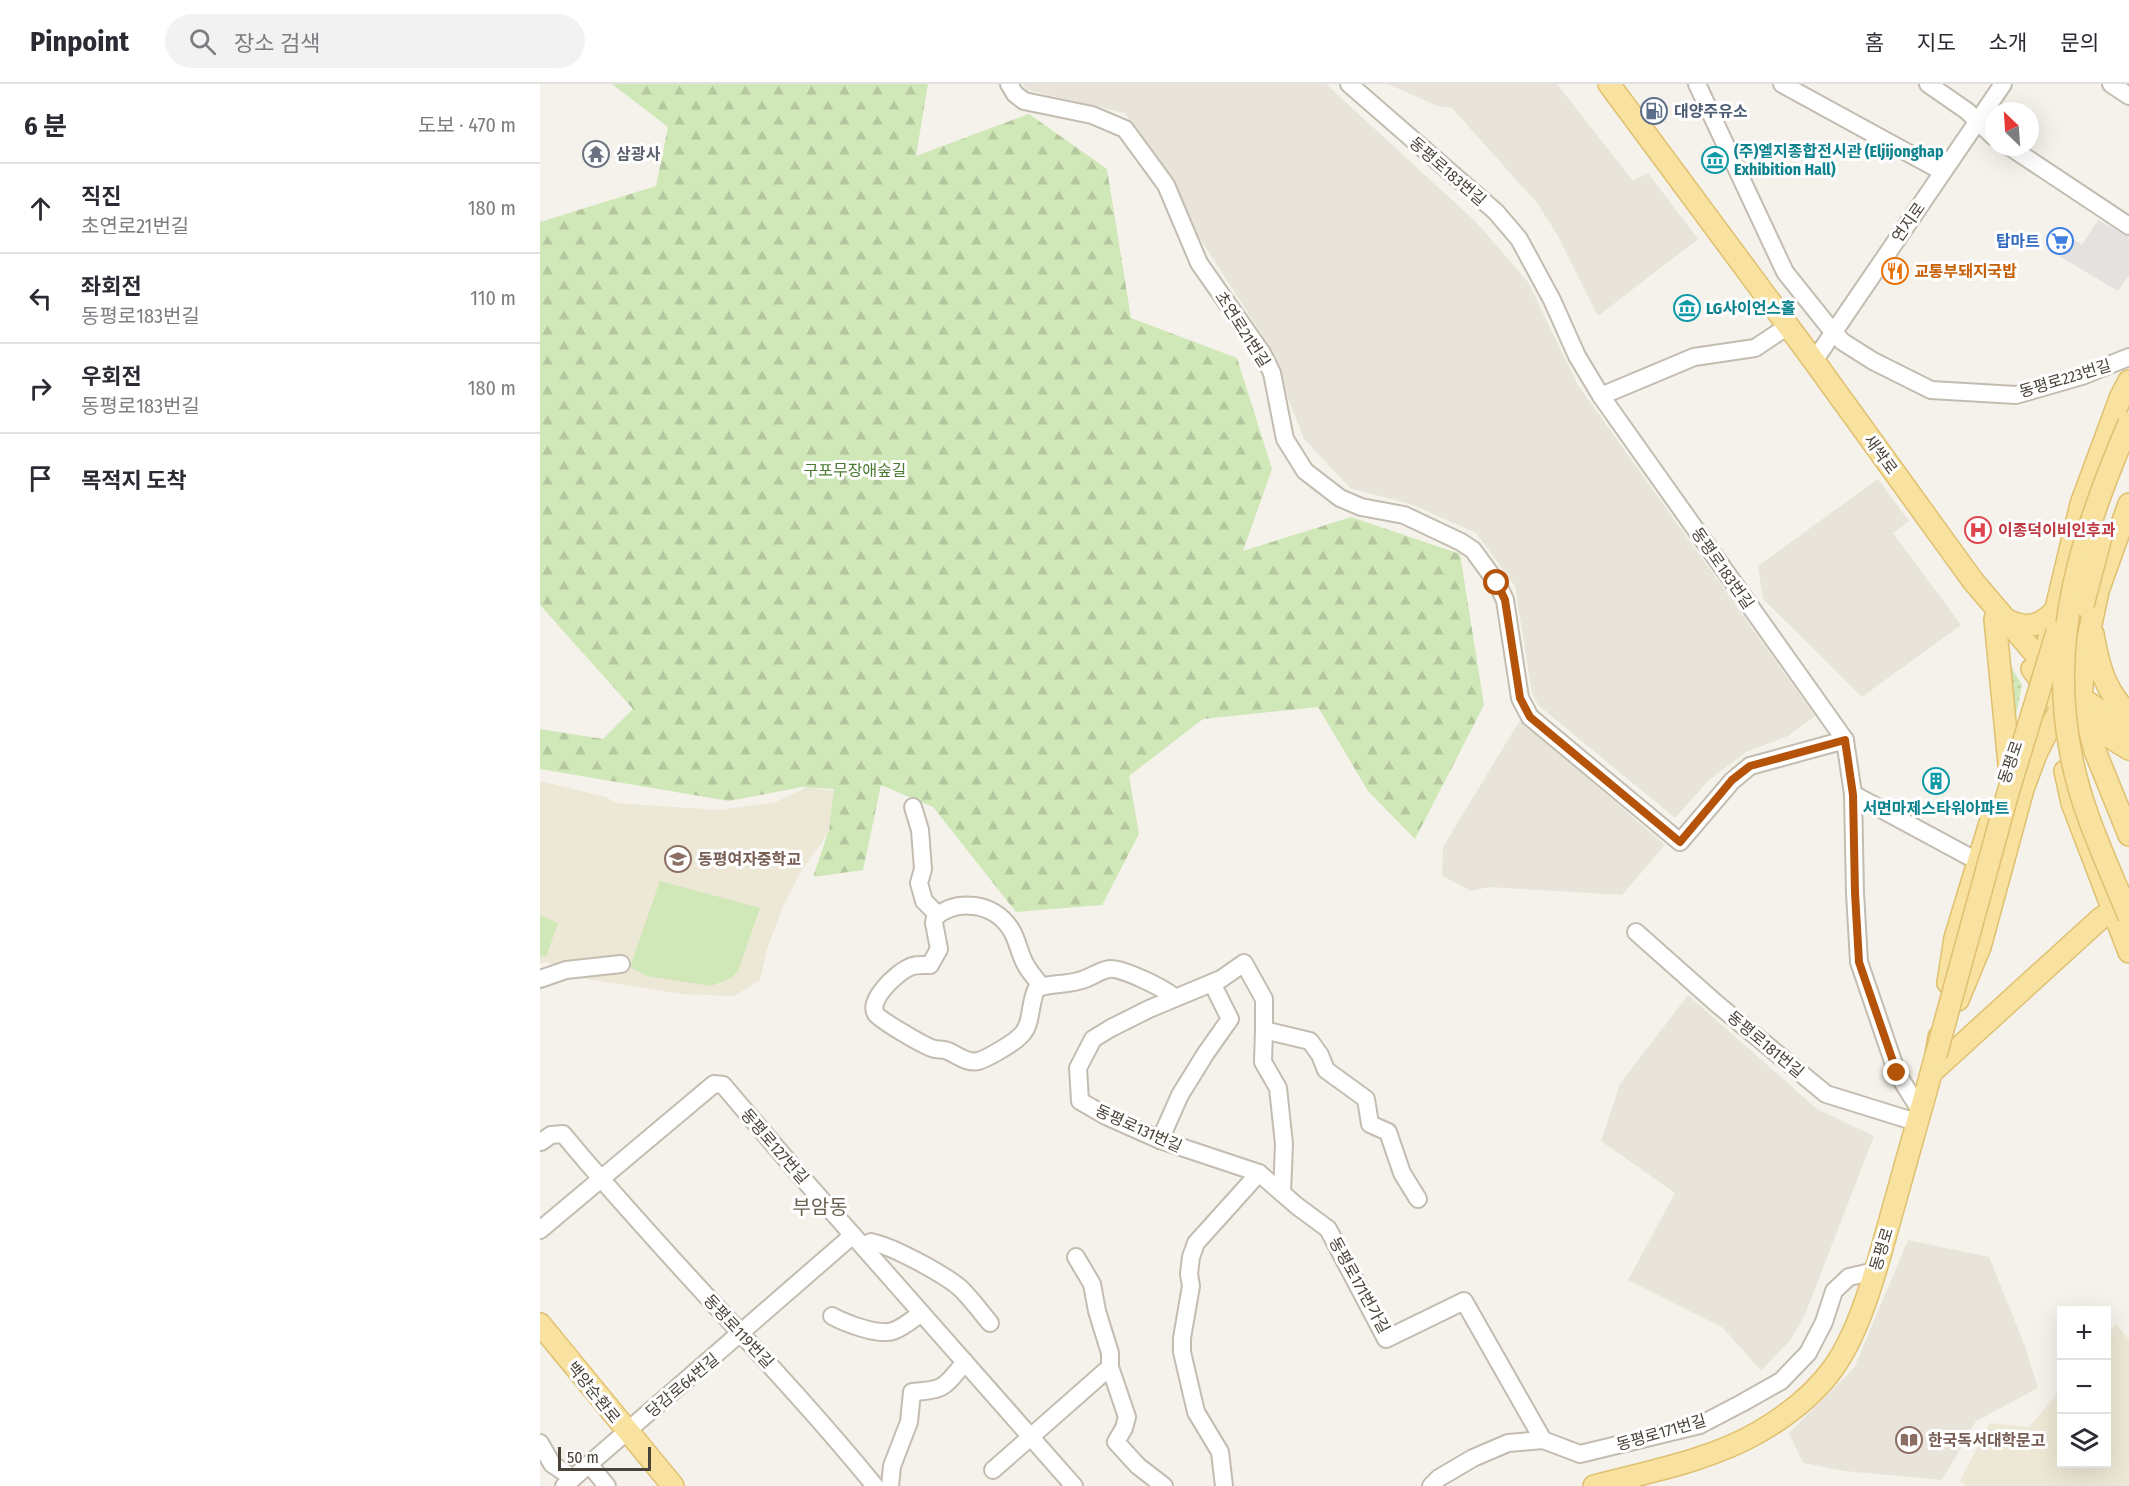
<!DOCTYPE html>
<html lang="ko">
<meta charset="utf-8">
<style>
body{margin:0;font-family:"Fira Sans Condensed","Noto Sans KR",sans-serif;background:#f2f2f3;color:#2b2b33}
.controls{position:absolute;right:18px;bottom:18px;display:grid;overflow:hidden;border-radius:0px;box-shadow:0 6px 24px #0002}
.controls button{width:54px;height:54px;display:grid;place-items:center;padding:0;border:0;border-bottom:2px solid #e1e1e2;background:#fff;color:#2b2b33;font:30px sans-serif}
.compass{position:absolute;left:1445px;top:18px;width:54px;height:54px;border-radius:50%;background:#fff;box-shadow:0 6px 24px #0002;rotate:335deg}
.scale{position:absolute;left:18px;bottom:15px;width:93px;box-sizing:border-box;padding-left:6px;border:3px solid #494339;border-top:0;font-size:16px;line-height:21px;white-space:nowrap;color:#494339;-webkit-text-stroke:4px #fff;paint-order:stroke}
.stop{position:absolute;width:18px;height:18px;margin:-14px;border:4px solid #b45309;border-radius:50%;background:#fff}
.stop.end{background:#b45309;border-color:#fff;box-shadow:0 2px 6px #0008}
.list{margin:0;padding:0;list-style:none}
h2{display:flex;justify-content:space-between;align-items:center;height:78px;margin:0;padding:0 24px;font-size:26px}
h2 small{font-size:20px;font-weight:400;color:#7c7c81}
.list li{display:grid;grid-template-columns:39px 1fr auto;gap:18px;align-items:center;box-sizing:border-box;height:90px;padding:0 24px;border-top:2px solid #e1e1e2}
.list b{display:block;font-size:22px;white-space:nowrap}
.list p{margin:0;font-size:20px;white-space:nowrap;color:#7c7c81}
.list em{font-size:20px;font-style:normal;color:#7c7c81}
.icon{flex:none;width:33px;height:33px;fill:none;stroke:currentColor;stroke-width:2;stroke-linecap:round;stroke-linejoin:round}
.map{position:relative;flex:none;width:1589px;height:1402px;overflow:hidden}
header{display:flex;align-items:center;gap:36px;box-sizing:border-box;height:84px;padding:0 30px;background:#fff;border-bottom:2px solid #e1e1e2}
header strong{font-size:28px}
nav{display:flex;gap:33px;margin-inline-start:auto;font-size:21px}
.search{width:420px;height:54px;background:#f2f2f3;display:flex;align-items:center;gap:15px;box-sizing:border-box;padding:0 21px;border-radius:33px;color:#7c7c81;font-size:22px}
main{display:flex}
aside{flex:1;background:#fff}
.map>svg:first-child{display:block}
.residential{fill:#e9e4da}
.education{fill:#ede7d6}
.grass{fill:url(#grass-dots)}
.forest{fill:url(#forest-firs)}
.pitch{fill:#d0e7b7}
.parking{fill:#e4e2df}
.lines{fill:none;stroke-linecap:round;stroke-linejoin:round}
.minor-casing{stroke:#c3bdb1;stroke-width:20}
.major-casing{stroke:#dfc06f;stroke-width:24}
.minor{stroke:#fff;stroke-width:16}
.major{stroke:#f9e2a0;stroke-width:21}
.major-bridge-casing{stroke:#dfc06f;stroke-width:24;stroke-linecap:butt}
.major-bridge{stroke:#f9e2a0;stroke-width:21}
.route{stroke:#b45309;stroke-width:8}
.labels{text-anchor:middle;stroke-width:6;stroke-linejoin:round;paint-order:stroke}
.service-label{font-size:16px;font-weight:bold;fill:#4e5e75;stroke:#fff;text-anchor:start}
.culture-label{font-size:16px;font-weight:bold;fill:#0d838f;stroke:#fff;text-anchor:start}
.worship-label{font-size:16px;font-weight:bold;fill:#5b616d;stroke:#fff;text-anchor:start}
.street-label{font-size:16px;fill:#494339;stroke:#fff}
.shop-label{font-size:16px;font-weight:bold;fill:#366cbe;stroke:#fff;text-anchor:end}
.food-label{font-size:16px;font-weight:bold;fill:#c56008;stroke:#fff;text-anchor:start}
.park-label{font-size:16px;fill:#49792e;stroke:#fff}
.health-label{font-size:16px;font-weight:bold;fill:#be3a42;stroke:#fff;text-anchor:start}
.education-label{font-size:16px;font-weight:bold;fill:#785e54;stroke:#fff;text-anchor:start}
.quarter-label{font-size:20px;fill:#6b6151;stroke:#fff}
</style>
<header>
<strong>Pinpoint</strong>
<div class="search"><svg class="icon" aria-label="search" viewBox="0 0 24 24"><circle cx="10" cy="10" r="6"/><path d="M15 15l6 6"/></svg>장소 검색</div>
<nav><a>홈</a><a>지도</a><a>소개</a><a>문의</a></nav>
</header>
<main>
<aside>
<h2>6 분<small>도보 · 470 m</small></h2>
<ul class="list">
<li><svg class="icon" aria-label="ahead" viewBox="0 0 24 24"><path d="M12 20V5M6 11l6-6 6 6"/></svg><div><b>직진</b><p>초연로21번길</p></div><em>180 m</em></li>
<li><svg class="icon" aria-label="left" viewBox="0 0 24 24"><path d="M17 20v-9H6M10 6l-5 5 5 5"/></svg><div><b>좌회전</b><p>동평로183번길</p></div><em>110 m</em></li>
<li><svg class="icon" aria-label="right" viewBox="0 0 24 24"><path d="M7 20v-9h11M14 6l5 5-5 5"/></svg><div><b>우회전</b><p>동평로183번길</p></div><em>180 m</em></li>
<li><svg class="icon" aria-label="arrive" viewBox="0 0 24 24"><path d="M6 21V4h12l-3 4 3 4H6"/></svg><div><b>목적지 도착</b></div></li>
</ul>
</aside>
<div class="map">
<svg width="1589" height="1402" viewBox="0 0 1589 1402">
<defs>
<pattern id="grass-dots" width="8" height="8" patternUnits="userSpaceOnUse" patternTransform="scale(1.5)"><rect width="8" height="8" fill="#d0e7b7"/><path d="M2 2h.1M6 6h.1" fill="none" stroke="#b4c79e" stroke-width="1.8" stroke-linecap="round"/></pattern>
<pattern id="forest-firs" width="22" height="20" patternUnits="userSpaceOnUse" patternTransform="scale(1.5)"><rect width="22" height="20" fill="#d0e7b7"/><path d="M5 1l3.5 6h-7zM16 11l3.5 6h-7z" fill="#b4c79e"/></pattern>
</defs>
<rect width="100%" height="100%" fill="#f5f2eb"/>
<g class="residential">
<polygon points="483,0 786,0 936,138 988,198 1038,301 1275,632 1248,652 1206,668 1168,697 1135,734 998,621 992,609 975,502 936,449 873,421 810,404 764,355 726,257 659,153 585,29 487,6"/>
<polygon points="848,0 1017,0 1093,97 1108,89 1158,155 1058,232 1018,152 997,119 912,24 897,22"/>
<polygon points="1338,395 1369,437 1353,449 1421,541 1322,613 1223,515 1218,482"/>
<polygon points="980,636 1125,761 1082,811 949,803 931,807 902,792 903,763"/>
<polygon points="1148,911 1277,1025 1334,1052 1266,1228 1252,1254 1221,1287 1183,1244 1088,1196 1135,1109 1061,1057 1080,1000"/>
<polygon points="1368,1156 1449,1173 1485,1262 1498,1304 1436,1337 1402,1396 1305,1387 1263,1379 1249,1349 1314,1284"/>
</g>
<g class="education">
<polygon points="0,697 66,713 76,719 178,726 236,718 267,703 299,708 287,751 261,787 243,822 227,865 220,896 194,912 142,910 47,895 18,881 5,878 0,879"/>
<polygon points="1576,1240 1589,1256 1589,1402 1426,1402 1420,1397 1450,1339 1489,1343 1521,1305 1522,1380 1566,1380 1567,1252"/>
</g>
<polygon class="grass" points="1467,576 1482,601 1474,641"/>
<polygon class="forest" points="72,0 388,0 376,72 489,30 567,85 591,234 697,274 732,385 703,467 811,433 920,470 944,621 875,755 828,707 778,623 663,635 589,692 599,750 562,821 476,828 393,723 341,701 323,786 273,793 289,746 294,705 262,703 189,717 0,685 0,645 63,655 93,625 0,521 0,138 116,102 128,43"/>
<g class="pitch">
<polygon points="120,797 220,824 198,887 191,894 171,902 107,892 90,883"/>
<polygon points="0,831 18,839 6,873 0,872"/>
</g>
<polygon class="parking" points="1558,136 1589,153 1589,191 1578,207 1509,166 1521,146 1542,161"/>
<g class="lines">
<defs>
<g id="minor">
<polyline points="469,0 475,10 484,17 552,31 585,45 626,101 659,179 722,269 732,289 745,355 765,387 800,414 821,423 864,431 921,458 933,466 957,499 965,516 980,614 990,633 1140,758 1192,697 1210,682 1305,656"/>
<polyline points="809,0 956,128 979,155 1012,216 1037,272 1061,312 1305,656 1313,710 1315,809 1319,878 1357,989 1380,1026"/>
<polyline points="1157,0 1245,188 1293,248 1303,258 1333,277 1391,306 1476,311 1542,292 1589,273"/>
<polyline points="1242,0 1403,88"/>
<polyline points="1388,0 1427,27 1454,53"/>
<polyline points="1571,0 1589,12"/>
<polyline points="1470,63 1589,142"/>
<polyline points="1274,277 1463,0"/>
<polyline points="1061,312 1154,273 1215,264 1248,242"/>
<polyline points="1313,710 1437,777"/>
<polyline points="373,723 380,746 383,785 379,799 384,817 398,831"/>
<polyline points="1096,848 1177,920 1286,1010 1376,1038"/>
<polyline points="0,895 26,886 81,880"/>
<path d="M501,903C497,895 491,890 487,883C479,871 478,855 470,844C453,819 418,814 395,833L394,839L399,865L390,881C383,881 374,880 368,884C357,889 327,916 336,930C340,936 387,964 395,965C400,966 403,965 408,967C417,971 428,980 438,977C445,976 473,959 478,954C494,942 488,920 497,904C512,899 524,901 538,897C549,895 558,887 569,885C581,883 626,905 635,914"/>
<polyline points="724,946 723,978 738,1004 744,1060 742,1109"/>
<polyline points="620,1056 640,1011 666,969 690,935 672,899"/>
<path d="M0,1057L1,1058L11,1051L23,1050C123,1171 236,1281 335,1402"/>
<polyline points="878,1115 862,1089 848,1048 830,1040 826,1015 786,986 780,971 770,957 724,946 724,915 704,879 681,895 609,925 571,944 553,955 538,984 540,1017 566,1032 620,1056 719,1089 757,1122 788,1145 846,1255 924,1217 1003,1356"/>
<polyline points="0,1146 174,1000 183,1001 258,1089 534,1402"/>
<path d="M323,1162L331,1158C352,1162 402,1189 419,1203C430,1213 440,1227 450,1239"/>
<polyline points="536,1173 552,1200 557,1227 570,1269 570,1283 587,1333 584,1344 576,1358 598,1382 624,1402"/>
<path d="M292,1232C305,1239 338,1252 353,1247C364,1243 372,1236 381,1229"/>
<polyline points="0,1359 12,1380 33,1394"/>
<polyline points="49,1380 67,1402"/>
<polyline points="453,1386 570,1283"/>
<polyline points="24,1402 313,1151"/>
<path d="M350,1402L352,1382L369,1338L372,1308C406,1306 404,1303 425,1278"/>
<polyline points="684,1402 680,1368 656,1328 642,1268 642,1254 651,1202 649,1190 651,1173 656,1159 719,1089"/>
<polyline points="891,1402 899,1394 933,1374 968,1359 1003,1356 1040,1370 1160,1341 1202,1319 1241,1297 1268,1269 1284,1238 1294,1207 1309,1193 1335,1187"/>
</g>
<g id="major">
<polyline points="1069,0 1274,277 1433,497 1503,579 1541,614 1589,645"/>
<polyline points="1589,420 1558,507 1545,569 1541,614 1555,667 1589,751"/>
<polyline points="1455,535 1469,680"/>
<path d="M1467,536C1488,546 1500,542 1516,526"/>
<path d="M1553,550C1558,580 1565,608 1589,630"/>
<polyline points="1506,566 1541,420 1581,312 1589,297"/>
<polyline points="1492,585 1522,624 1589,665"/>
<polyline points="1525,687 1532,719 1589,868"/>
<polyline points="1408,899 1415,854 1453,729"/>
<polyline points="1418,916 1440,863 1483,705 1496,670 1510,642 1522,624 1535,617"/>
<polyline points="1392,988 1561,834 1573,827"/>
<polyline points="0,1240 133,1402"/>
<path d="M1054,1402C1108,1388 1171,1376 1219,1348C1248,1331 1275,1310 1294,1283C1323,1242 1339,1174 1353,1125C1367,1074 1382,1023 1396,971L1399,953"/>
</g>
</defs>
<use href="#minor" class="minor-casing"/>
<use href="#major" class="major-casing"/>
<use href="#minor" class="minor"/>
<use href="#major" class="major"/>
<defs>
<g id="major-bridge">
<path d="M1589,339C1543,448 1507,551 1531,670C1541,727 1568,780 1589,833"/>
<polyline points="1543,521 1561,453"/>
<polyline points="1396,971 1467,712 1517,548"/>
</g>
</defs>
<use href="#major-bridge" class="major-bridge-casing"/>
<use href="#major-bridge" class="major-bridge"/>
</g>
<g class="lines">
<polyline class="route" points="957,499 965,516 980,614 990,633 1140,758 1192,696 1210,682 1305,656 1313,711 1315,809 1319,878 1357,989"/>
</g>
<defs>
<symbol id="fuel-ring" viewBox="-11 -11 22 22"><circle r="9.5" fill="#fff" stroke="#5c6f8a" stroke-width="1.5"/><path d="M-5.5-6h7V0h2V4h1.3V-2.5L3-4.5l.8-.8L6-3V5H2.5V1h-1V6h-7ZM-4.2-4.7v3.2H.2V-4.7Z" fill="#5c6f8a"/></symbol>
<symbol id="temple-ring" viewBox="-11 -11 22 22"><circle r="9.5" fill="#fff" stroke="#6b7280" stroke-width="1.5"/><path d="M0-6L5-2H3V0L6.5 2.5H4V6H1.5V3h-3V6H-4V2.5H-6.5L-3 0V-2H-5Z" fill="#6b7280"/></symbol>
<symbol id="museum-ring" viewBox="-11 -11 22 22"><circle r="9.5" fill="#fff" stroke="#0f9aa8" stroke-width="1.5"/><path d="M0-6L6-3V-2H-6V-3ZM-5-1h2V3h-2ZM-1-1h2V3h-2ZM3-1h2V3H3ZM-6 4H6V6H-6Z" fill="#0f9aa8"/></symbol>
<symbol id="supermarket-ring" viewBox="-11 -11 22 22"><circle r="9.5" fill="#fff" stroke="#3f7fe0" stroke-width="1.5"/><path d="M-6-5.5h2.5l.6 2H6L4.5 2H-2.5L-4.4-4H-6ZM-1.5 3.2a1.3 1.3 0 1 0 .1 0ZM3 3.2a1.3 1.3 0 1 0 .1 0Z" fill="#3f7fe0"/></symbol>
<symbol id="restaurant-ring" viewBox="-11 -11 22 22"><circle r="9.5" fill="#fff" stroke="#e8710a" stroke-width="1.5"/><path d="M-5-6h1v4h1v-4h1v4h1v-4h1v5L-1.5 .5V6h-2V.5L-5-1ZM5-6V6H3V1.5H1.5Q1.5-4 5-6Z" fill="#e8710a"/></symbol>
<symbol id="hospital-ring" viewBox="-11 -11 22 22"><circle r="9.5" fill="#fff" stroke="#e0444e" stroke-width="1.5"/><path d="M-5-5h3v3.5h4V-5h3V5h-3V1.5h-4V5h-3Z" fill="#e0444e"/></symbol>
<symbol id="building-ring" viewBox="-11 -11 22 22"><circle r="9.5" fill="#fff" stroke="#0f9aa8" stroke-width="1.5"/><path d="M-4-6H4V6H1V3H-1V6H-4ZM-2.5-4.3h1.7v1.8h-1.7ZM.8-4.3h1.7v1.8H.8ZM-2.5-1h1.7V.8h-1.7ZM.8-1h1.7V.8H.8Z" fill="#0f9aa8"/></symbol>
<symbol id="school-ring" viewBox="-11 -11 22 22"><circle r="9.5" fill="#fff" stroke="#8d6e63" stroke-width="1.5"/><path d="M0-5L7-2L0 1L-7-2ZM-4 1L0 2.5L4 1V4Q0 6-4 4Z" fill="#8d6e63"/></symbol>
<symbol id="library-ring" viewBox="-11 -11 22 22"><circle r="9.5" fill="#fff" stroke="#8d6e63" stroke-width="1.5"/><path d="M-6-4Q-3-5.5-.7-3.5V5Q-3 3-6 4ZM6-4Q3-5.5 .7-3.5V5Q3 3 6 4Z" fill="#8d6e63"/></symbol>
</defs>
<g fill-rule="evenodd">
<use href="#fuel-ring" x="1099" y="12" width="30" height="30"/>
<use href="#temple-ring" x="41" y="55" width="30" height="30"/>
<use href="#museum-ring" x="1160" y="61" width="30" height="30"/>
<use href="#supermarket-ring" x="1505" y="142" width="30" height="30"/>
<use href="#restaurant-ring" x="1340" y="172" width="30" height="30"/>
<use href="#museum-ring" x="1132" y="209" width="30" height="30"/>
<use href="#hospital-ring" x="1423" y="431" width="30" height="30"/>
<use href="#building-ring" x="1381" y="682" width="30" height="30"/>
<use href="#school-ring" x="123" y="760" width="30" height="30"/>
<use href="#library-ring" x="1354" y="1341" width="30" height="30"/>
</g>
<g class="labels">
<g class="service-label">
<text x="1134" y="33">대양주유소</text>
</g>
<g class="culture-label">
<text x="1194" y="73">(주)엘지종합전시관 (Eljijonghap<tspan x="1194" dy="18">Exhibition Hall)</tspan></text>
<text x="1166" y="230">LG사이언스홀</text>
<text x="1396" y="730" text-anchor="middle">서면마제스타워아파트</text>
</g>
<g class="worship-label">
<text x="76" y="76">삼광사</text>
</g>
<g class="street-label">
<text transform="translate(908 87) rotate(41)" y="6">동평로183번길</text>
<text transform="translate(1368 138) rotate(-55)" y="6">연지로</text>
<text transform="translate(703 245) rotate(57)" y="6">초연로21번길</text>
<text transform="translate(1525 294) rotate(-17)" y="6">동평로223번길</text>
<text transform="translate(1341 370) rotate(54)" y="6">새싹로</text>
<text transform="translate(1183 484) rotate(55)" y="6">동평로183번길</text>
<text transform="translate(1470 678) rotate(-71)" y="6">동평로</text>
<text transform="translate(1226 960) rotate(40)" y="6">동평로181번길</text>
<text transform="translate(599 1044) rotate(24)" y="6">동평로131번길</text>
<text transform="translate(235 1062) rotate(49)" y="6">동평로127번길</text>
<text transform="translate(1341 1165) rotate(-73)" y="6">동평로</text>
<text transform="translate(820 1201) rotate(61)" y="6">동평로171번가길</text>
<text transform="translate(199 1247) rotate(47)" y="6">동평로119번길</text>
<text transform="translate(142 1301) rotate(-40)" y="6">당감로64번길</text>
<text transform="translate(54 1308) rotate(51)" y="6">백양순환로</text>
<text transform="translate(1121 1348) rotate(-16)" y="6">동평로171번길</text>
</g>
<g class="shop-label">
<text x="1500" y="163">탑마트</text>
</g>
<g class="food-label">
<text x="1374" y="193">교통부돼지국밥</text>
</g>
<g class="park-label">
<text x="315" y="392">구포무장애숲길</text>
</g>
<g class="health-label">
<text x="1458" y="452">이종덕이비인후과</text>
</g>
<g class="education-label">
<text x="158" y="781">동평여자중학교</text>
<text x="1388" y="1362">한국독서대학문고</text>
</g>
<g class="quarter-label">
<text x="280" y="1130">부암동</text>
</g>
</g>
</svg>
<div class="controls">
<button>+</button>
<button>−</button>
<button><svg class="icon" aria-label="layers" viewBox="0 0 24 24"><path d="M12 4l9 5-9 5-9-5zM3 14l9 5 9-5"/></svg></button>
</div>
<svg class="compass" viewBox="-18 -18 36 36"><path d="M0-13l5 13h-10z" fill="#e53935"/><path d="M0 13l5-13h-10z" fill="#7c7c81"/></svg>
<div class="scale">50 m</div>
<div class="stop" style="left:957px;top:499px"></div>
<div class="stop end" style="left:1357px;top:989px"></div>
</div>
</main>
